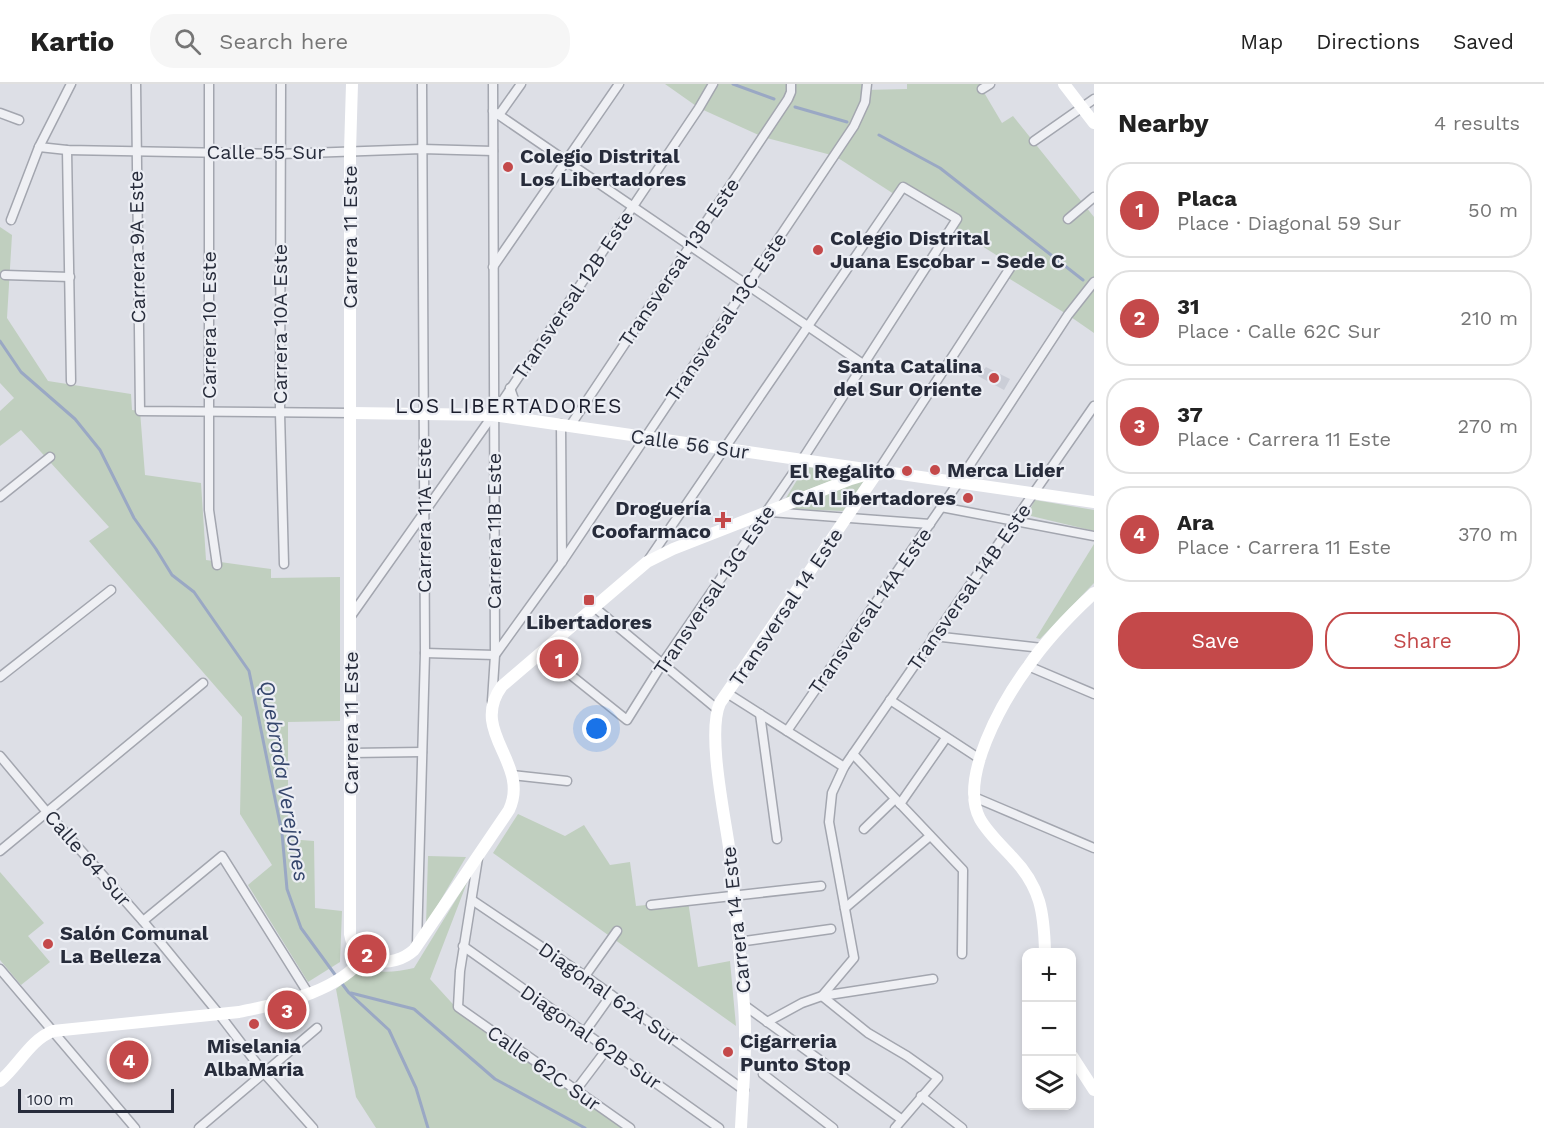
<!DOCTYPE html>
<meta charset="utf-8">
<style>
body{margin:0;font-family:"Work Sans",sans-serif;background:#f6f6f6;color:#222}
.controls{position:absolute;right:18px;bottom:18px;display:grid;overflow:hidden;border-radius:12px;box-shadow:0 3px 9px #0003}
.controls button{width:54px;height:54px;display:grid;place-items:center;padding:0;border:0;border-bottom:2px solid #e0e0e0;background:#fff;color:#222;font:30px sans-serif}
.scale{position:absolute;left:18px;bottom:15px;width:156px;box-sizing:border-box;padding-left:6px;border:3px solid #272c3b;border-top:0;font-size:16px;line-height:21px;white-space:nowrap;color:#272c3b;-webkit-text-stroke:4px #eceef4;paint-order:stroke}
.you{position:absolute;left:597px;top:645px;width:21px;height:21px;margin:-15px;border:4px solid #fff;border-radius:50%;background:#1a73e8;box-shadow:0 0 0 9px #1a73e833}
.badge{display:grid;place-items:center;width:39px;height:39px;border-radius:50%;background:#c4494a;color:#fff;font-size:20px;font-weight:700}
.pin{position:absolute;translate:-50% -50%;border:3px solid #fff;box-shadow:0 2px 6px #0006}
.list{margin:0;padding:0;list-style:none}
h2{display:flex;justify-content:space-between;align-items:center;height:78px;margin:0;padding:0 24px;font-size:26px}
h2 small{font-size:20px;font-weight:400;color:#767676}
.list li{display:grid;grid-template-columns:39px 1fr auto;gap:18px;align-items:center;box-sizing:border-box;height:96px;margin:0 12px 12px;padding:0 12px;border:2px solid #e0e0e0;border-radius:24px}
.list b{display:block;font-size:22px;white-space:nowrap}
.list p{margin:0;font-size:20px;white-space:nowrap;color:#767676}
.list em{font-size:20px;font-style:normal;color:#767676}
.actions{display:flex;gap:12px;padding:18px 24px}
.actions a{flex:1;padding:14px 0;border:2px solid #c4494a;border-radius:24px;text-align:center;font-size:21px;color:#c4494a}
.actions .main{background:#c4494a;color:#fff}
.icon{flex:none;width:33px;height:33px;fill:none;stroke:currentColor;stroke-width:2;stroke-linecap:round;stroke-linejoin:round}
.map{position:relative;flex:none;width:1094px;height:1044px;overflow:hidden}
header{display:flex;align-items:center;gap:36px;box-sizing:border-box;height:84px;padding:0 30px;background:#fff;border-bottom:2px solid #e0e0e0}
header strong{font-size:28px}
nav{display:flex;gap:33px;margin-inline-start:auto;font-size:21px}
.search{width:420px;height:54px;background:#f6f6f6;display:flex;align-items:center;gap:15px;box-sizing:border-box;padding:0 21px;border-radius:24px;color:#767676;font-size:22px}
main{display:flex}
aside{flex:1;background:#fff}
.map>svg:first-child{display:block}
.built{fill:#cbced7}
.green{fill:#c0cfbf}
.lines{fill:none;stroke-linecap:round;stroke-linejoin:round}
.stream{stroke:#9aa8c4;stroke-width:3}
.street-casing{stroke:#a3a6af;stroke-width:11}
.street{stroke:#eff0f4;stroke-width:8}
.secondary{stroke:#fff;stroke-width:12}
.poi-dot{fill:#c4494a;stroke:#eceef4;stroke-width:2}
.labels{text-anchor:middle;stroke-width:4.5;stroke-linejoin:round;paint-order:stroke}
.street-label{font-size:20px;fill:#272c3b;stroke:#eceef4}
.poi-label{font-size:20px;font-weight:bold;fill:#272c3b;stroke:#eceef4;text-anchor:start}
.neighbourhood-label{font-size:21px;letter-spacing:1.5px;fill:#1a1d2c;stroke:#eceef4}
.water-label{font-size:21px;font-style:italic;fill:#35466c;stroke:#eceef4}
</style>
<header>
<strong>Kartio</strong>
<div class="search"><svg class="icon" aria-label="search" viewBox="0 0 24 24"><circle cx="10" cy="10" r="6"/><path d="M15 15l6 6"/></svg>Search here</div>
<nav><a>Map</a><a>Directions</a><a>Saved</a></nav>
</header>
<main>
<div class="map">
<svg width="1094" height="1044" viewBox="0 0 1094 1044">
<rect width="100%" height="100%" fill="#dddfe6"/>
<polygon class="built" points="986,283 1010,295 1004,306 978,292"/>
<g class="green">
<polygon points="665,0 863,0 864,6 907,5 907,0 979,0 1002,39 1013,32 1094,133 1094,249 1068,231 1005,192 1012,181 952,143 957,136 903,103 897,112 835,72 763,53 699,24"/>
<polygon points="0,143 12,151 7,234 48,297 131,310 132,326 140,327 145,391 201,399 206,476 271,485 271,494 340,493 340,637 288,638 288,755 314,757 315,824 342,827 340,878 308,898 248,801 272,781 240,730 242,633 89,457 109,443 21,346 0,362 0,327 14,314 0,299"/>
<polygon points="805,383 854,388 786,414"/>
<polygon points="866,394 843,427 792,425"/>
<polygon points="1035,416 1094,426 1094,447 1027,431"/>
<polygon points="1094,460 1094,499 1040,555 1036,554"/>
<polygon points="518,730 565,752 584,741 610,781 630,778 636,822 688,817 698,883 730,877 736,942 493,769"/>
<polygon points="428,772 466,773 426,841"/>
<polygon points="0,788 44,839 28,852 50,878 21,901 0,876"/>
<path d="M468,796L430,895L461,929L626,1044H376L356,1013L336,905L362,884C380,890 396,888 414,884Z"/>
</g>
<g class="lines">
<g class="stream">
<polyline points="733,0 774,15"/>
<polyline points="795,23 847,38"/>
<polyline points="879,51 940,84 1083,196"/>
<polyline points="0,257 21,288 75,335 100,366 134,434 156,465 172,491 194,508 249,587 282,749 287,805 301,844 336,892"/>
<polyline points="340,897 349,909 389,946 416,1004 428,1044"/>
<polyline points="351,909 414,925 495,995 585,1044"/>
</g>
<defs>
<g id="street">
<polyline points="136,0 140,327 352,329"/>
<polyline points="209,0 209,426 217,481"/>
<polyline points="281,0 280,329 284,480"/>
<polyline points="982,5 990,0"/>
<polyline points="493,27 863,280"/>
<polyline points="0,29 19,36"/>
<polyline points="499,31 521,0"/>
<polyline points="1034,57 1094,15"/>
<polyline points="39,63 67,66 279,70 422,65 493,67"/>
<polyline points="67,66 71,297"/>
<polyline points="1068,135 1094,113"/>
<polyline points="11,136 39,63 71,0"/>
<polyline points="493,183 619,0"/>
<polyline points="5,191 70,193"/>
<polyline points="510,304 521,335"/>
<polyline points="561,340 562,478"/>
<polyline points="570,342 788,15 791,8 791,0"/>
<polyline points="878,387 1012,181"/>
<polyline points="0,413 50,373"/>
<polyline points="941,423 1094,452"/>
<polyline points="770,428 930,440"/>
<polyline points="594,523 717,625"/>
<polyline points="351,532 493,331 699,24 713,0"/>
<polyline points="933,552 1042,564"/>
<polyline points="542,568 627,636 662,580 802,376 957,135 903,103 649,475"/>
<polyline points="425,569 495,571 562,478 854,42 865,18 867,0"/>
<polyline points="1028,582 1094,610"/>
<polyline points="0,593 111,506"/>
<polyline points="727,609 844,683"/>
<polyline points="890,616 980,675"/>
<polyline points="492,617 495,571 493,0"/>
<polyline points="760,630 777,755"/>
<polyline points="787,647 958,399 1068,231 1094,198"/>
<polyline points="351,669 422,668"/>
<polyline points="853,670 963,786 962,870"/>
<polyline points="0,672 46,727 143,837 219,930 264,989 313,1044"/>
<polyline points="512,691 567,697"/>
<polyline points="974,713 1094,764"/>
<polyline points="900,720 946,654"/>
<polyline points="864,745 895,715"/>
<polyline points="0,767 203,599"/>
<polyline points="478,774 460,887 458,923 630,1044"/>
<polyline points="472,816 585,892 744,1006"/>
<polyline points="651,821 821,802"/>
<polyline points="845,824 930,752"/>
<polyline points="143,837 222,772 308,909"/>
<polyline points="738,858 831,845"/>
<polyline points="417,860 425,569 422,0"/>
<polyline points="463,862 719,1044"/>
<polyline points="0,885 135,1044"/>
<polyline points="585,892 617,847"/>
<polyline points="744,921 901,1035"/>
<polyline points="767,938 802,919 822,912 933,895"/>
<polyline points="584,949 611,911"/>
<polyline points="763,990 833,1044"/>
<polyline points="576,1006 607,965"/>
<polyline points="921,1012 962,1044"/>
<polyline points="199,1044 317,944"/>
<polyline points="895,1044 938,994 907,972 868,949 822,912 854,874 829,738 832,709 844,683 1094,322"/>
</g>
</defs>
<use href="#street" class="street-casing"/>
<use href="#street" class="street"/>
<g class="secondary">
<path d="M352,0L350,67V850C355,882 393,885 414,866L509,726C531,679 468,648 502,602L647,478L673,465L851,395L878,387"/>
<polyline points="1064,0 1094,39"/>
<polyline points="352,329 493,331 1094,418"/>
<path d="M1045,868C1044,829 1041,803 1012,773C1001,761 988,749 980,735C958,694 1003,617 1027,584C1046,556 1069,532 1094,509"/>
<polyline points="1072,972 1094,1006"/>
<path d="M0,997C19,981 30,956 53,947L239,928C281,919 337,909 365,872"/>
<path d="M741,1044C743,1003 747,962 744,921C740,868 735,815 729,763C724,728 707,648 720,619L878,387"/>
</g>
</g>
<g class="poi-dot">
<circle cx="508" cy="83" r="6"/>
<circle cx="818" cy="166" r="6"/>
<circle cx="994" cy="294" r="6"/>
<circle cx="935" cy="386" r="6"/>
<circle cx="907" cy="387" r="6"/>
<circle cx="968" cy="414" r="6"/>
<path d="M720 427h6v6h6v6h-6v6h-6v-6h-6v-6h6z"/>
<rect x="583" y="510" width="12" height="12" rx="3"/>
<circle cx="48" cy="860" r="6"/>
<circle cx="254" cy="940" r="6"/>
<circle cx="728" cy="968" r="6"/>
</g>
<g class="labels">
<g class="street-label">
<text x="266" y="75">Calle 55 Sur</text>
<text transform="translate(350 153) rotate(-90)" y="7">Carrera 11 Este</text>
<text transform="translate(137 163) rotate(-91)" y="7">Carrera 9A Este</text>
<text transform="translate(679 178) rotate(-56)" y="7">Transversal 13B Este</text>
<text transform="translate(573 211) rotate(-56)" y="7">Transversal 12B Este</text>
<text transform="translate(726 233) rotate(-56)" y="7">Transversal 13C Este</text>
<text transform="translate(280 240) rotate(-90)" y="7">Carrera 10A Este</text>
<text transform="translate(209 241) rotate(-90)" y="7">Carrera 10 Este</text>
<text transform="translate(690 360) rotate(8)" y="7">Calle 56 Sur</text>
<text transform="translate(424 431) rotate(-90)" y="7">Carrera 11A Este</text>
<text transform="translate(494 447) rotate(-90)" y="7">Carrera 11B Este</text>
<text transform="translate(969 503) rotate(-55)" y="7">Transversal 14B Este</text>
<text transform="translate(714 506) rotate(-56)" y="7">Transversal 13G Este</text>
<text transform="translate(786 523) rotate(-56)" y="7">Transversal 14 Este</text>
<text transform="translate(870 527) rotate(-55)" y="7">Transversal 14A Este</text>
<text transform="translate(351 639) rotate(-90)" y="7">Carrera 11 Este</text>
<text transform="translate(88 774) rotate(49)" y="7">Calle 64 Sur</text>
<text transform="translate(736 836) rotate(-96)" y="7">Carrera 14 Este</text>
<text transform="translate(609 910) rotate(35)" y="7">Diagonal 62A Sur</text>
<text transform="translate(591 953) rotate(35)" y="7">Diagonal 62B Sur</text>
<text transform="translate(544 984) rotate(35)" y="7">Calle 62C Sur</text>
</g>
<g class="poi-label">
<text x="520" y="79">Colegio Distrital<tspan x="520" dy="23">Los Libertadores</tspan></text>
<text x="830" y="161">Colegio Distrital<tspan x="830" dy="23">Juana Escobar - Sede C</tspan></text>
<text x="982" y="289" text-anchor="end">Santa Catalina<tspan x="982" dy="23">del Sur Oriente</tspan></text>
<text x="947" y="393">Merca Lider</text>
<text x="895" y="394" text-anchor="end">El Regalito</text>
<text x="956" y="421" text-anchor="end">CAI Libertadores</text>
<text x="711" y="431" text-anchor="end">Droguería<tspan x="711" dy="23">Coofarmaco</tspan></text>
<text x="589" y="545" text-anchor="middle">Libertadores</text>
<text x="60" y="856">Salón Comunal<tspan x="60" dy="23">La Belleza</tspan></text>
<text x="740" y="964">Cigarreria<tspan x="740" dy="23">Punto Stop</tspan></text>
<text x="254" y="969" text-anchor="middle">Miselania<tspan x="254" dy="23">AlbaMaria</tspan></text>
</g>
<g class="neighbourhood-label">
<text x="509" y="329">LOS LIBERTADORES</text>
</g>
<g class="water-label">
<text transform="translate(284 697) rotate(80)" y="7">Quebrada Verejones</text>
</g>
</g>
</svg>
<div class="controls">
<button>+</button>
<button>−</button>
<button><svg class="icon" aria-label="layers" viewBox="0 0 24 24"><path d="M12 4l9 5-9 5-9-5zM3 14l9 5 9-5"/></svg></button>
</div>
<div class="scale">100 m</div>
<div class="you"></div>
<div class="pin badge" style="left:559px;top:575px">1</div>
<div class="pin badge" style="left:367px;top:870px">2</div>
<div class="pin badge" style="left:287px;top:926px">3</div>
<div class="pin badge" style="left:129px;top:976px">4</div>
</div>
<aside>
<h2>Nearby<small>4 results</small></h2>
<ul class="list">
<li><span class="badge">1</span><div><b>Placa</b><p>Place · Diagonal 59 Sur</p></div><em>50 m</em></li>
<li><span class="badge">2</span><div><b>31</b><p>Place · Calle 62C Sur</p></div><em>210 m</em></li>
<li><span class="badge">3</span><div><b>37</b><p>Place · Carrera 11 Este</p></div><em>270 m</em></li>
<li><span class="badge">4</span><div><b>Ara</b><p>Place · Carrera 11 Este</p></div><em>370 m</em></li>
</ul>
<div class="actions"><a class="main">Save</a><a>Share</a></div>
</aside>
</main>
